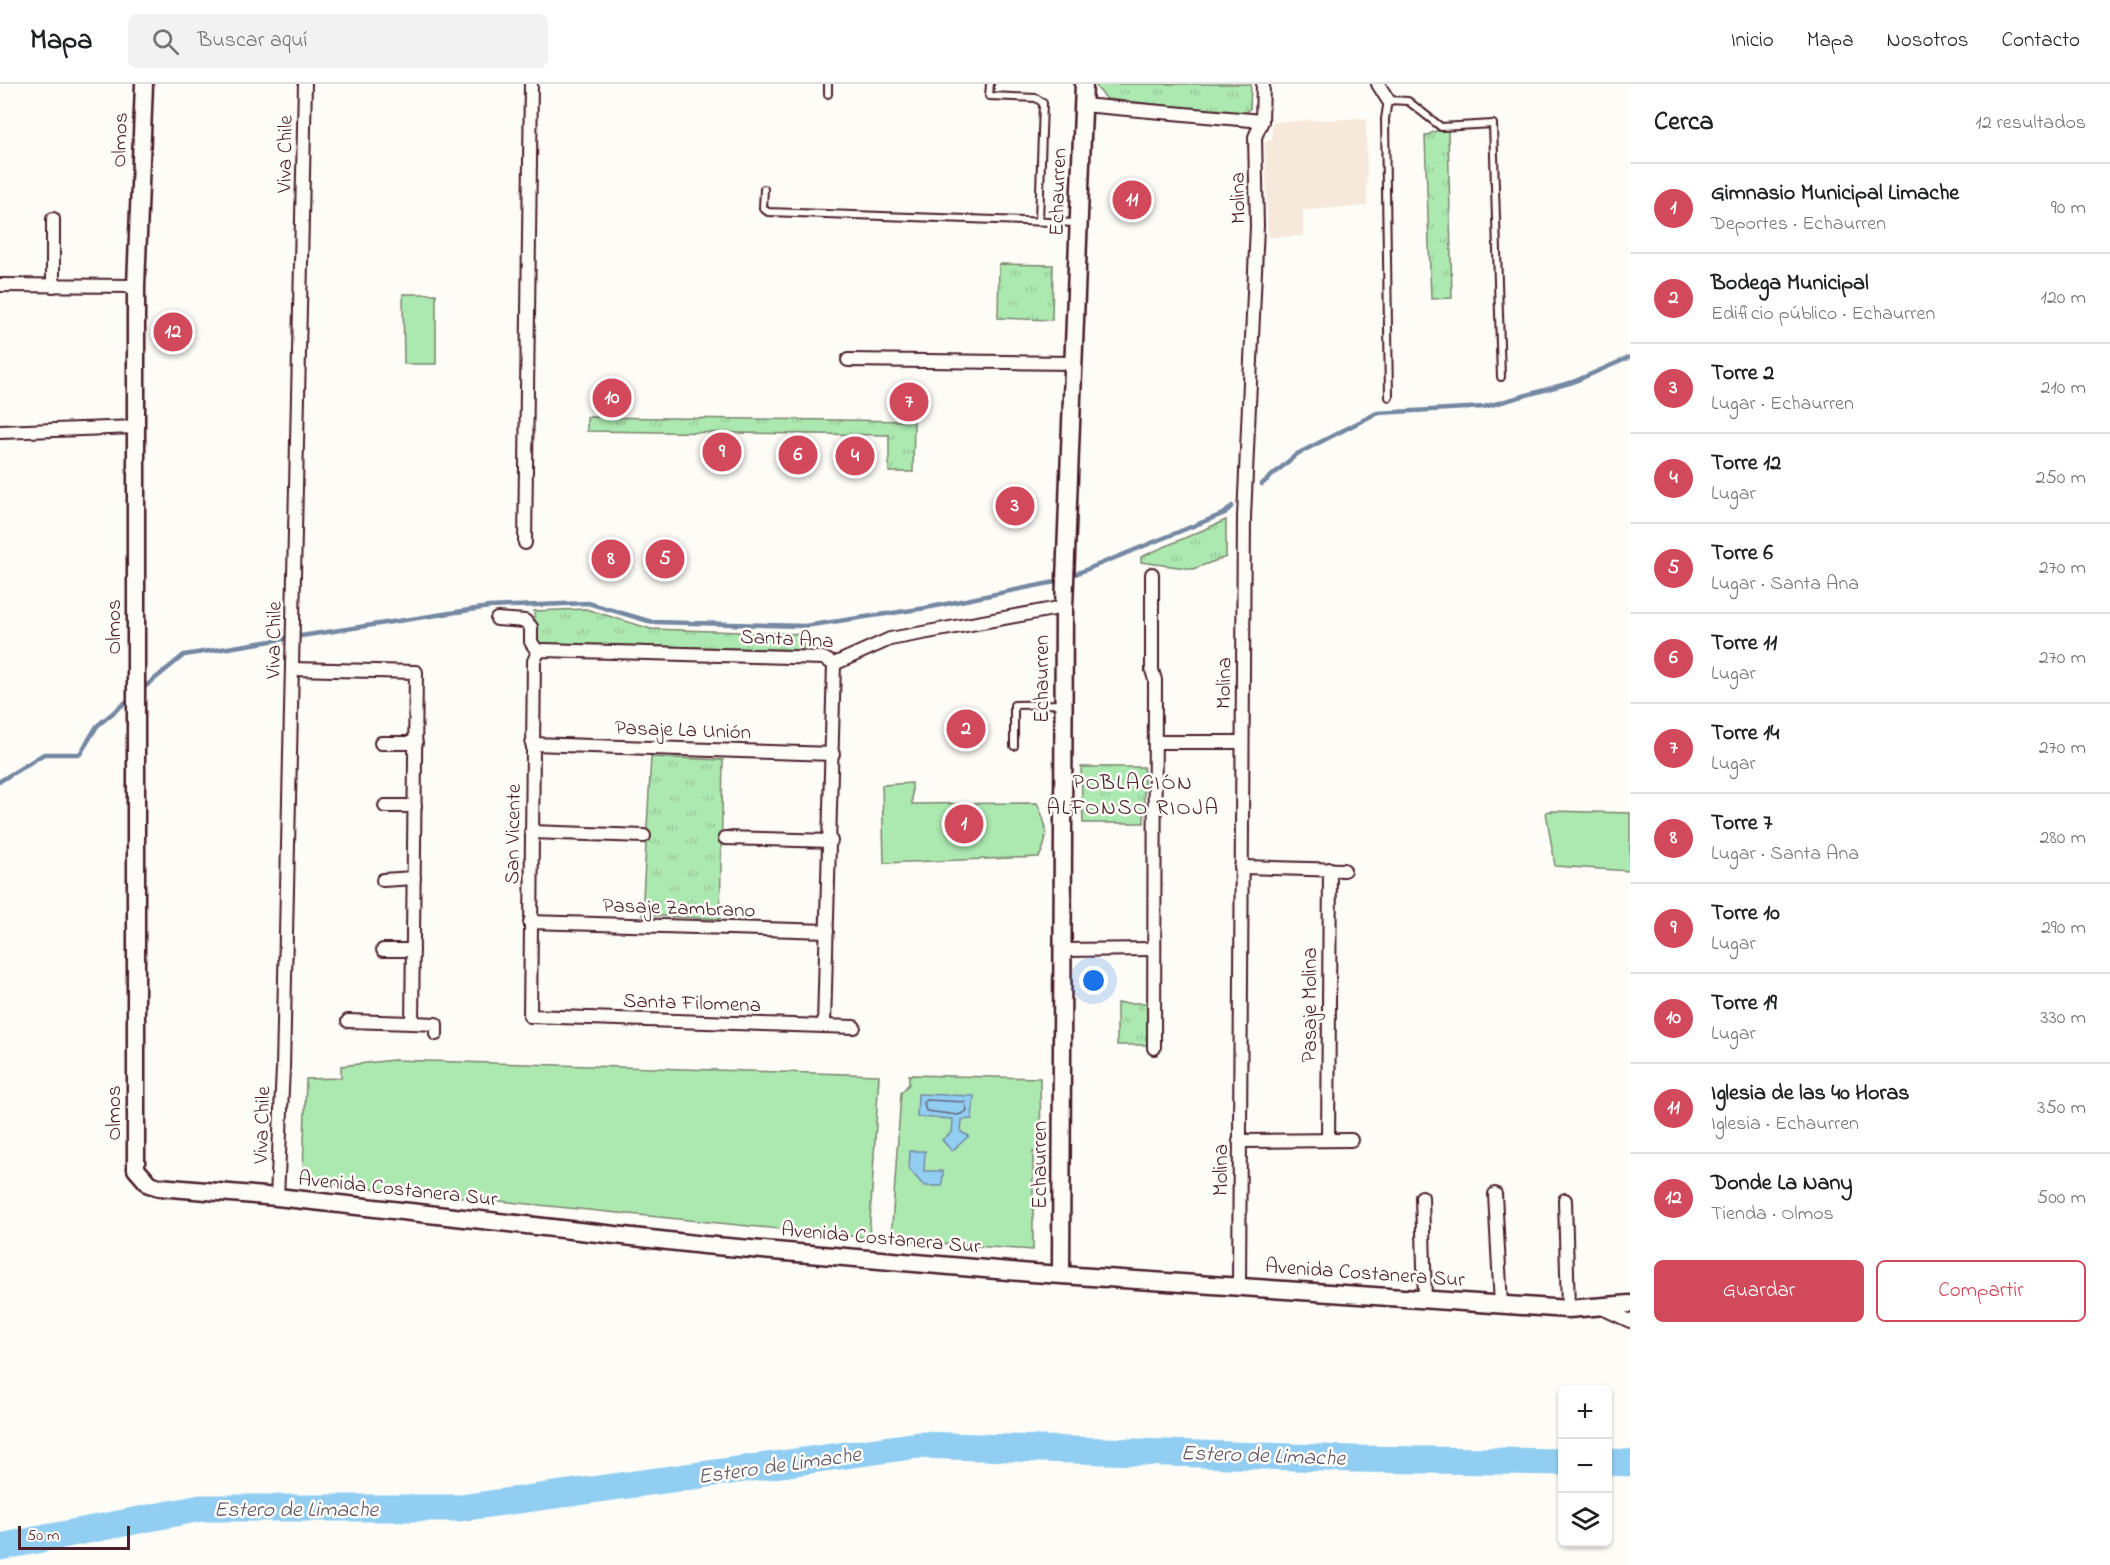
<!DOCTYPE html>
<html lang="es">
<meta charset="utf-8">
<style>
body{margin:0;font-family:"Indie Flower",sans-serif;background:#f2f2f2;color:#202124}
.controls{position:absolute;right:18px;bottom:18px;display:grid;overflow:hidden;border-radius:9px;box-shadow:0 2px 4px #0004}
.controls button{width:54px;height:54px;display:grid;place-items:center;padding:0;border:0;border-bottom:2px solid #e0e0e0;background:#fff;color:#202124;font:30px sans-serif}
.scale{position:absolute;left:18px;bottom:15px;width:112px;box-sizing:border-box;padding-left:6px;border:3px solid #4a1f2b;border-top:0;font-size:16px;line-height:21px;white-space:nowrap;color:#4a1f2b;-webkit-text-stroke:4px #fdfcf7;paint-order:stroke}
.you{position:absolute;left:1094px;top:897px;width:21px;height:21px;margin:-15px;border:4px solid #fff;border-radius:50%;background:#1a73e8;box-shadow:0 0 0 9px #1a73e833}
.badge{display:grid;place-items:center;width:39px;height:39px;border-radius:50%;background:#d1495b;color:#fff;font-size:20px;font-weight:700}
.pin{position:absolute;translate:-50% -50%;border:3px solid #fff;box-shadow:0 2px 6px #0006}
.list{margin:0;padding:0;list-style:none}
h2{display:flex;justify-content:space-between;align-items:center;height:78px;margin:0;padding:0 24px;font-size:26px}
h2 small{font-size:20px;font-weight:400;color:#757577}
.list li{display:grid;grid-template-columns:39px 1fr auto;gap:18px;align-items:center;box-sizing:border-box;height:90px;padding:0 24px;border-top:2px solid #e0e0e0}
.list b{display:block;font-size:22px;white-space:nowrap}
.list p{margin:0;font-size:20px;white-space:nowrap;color:#757577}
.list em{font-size:20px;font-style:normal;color:#757577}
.actions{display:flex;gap:12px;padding:18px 24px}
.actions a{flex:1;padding:14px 0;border:2px solid #d1495b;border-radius:9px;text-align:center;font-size:21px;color:#d1495b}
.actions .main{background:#d1495b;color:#fff}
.icon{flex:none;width:33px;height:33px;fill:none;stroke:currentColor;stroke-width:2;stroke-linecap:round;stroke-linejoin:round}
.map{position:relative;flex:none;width:1630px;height:1481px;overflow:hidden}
header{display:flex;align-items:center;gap:36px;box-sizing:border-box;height:84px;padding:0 30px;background:#fff;border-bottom:2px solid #e0e0e0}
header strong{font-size:28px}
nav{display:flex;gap:33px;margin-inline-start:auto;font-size:21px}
.search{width:420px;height:54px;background:#f2f2f2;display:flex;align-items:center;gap:15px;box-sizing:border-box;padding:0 21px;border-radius:9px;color:#757577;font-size:22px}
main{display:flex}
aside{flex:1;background:#fff}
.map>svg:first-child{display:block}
.built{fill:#f6e8da}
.green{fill:#ace9b0;stroke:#7b846e;stroke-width:1.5}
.park{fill:url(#park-tufts);stroke:#7b846e;stroke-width:1.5}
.water{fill:#91cef2;stroke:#7588a2;stroke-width:1.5}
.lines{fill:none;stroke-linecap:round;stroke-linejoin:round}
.shore{stroke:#66657b;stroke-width:1.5}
.stream{stroke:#7588a2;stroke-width:4.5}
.river{stroke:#91cef2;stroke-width:27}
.lane-casing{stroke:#4a1f2b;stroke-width:10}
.street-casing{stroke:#4a1f2b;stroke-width:16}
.secondary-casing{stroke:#4a1f2b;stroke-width:21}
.lane{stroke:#fdfcf7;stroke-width:6}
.street{stroke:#fdfcf7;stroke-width:12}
.secondary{stroke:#fdfcf7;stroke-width:16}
.labels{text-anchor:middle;stroke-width:5;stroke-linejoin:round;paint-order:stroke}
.street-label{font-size:21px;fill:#4a1f2b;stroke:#fdfcf7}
.neighbourhood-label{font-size:22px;letter-spacing:1.5px;fill:#4a1f2b;stroke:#fdfcf7}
.water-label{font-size:22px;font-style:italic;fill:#5f5467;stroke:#fdfcf7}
</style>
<header>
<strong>Mapa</strong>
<div class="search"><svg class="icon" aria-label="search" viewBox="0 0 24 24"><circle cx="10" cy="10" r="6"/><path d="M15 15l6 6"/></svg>Buscar aquí</div>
<nav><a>Inicio</a><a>Mapa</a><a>Nosotros</a><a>Contacto</a></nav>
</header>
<main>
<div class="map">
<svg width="1630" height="1481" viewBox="0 0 1630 1481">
<defs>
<pattern id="park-tufts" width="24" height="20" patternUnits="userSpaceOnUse" patternTransform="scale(1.5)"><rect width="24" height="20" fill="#ace9b0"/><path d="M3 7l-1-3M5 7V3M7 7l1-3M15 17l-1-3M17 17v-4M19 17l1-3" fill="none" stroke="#96c798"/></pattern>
</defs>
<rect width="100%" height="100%" fill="#fdfcf7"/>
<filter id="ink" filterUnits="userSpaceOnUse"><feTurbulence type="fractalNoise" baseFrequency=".0167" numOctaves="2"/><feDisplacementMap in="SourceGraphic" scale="12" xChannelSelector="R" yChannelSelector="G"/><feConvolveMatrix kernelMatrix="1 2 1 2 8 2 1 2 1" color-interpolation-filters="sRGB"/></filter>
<g filter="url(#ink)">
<polygon class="built" points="1366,34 1367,122 1303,126 1303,152 1268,153 1265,58 1272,56 1272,38"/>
<g class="green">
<polygon points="403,210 436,210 436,280 404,280"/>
<path d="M912,699V720L1037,719C1046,737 1050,754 1039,773L884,779L882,701Z"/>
<polygon points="1549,727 1630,729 1630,787 1555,782 1546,728"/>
<polygon points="393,976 879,991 869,1154 310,1098 303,1090 306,995 341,994 341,982"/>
<polygon points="909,991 1040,994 1041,1068 1033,1068 1033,1166 891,1156 901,1009 909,1000"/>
</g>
<g class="park">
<polygon points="1097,0 1251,0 1250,25 1244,30 1107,15 1097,4"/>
<polygon points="1436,47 1448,47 1452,214 1431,215 1425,52"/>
<polygon points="999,180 1053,181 1052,236 998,234"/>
<polygon points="587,333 914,337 913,388 889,388 889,351 587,347"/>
<polygon points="1226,436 1226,473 1193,485 1141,478 1141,473"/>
<polygon points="586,525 651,545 803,550 803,566 541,559 536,555 534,527"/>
<polygon points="651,673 723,676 720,835 642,831"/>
<polygon points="1081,683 1144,683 1144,739 1083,739"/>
<polygon points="1117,919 1150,919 1149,961 1117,961"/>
</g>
<g class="water">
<polygon points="918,1010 974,1012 972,1035 962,1036 961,1048 969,1052 952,1067 942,1056 952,1048 953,1035 917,1033"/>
<polygon points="910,1067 925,1067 924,1087 943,1087 942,1102 924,1102 909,1085"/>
</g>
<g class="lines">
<polygon class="shore" points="927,1016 965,1018 967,1027 958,1031 926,1027 924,1019"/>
<g class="stream">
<polyline points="1262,400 1297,370 1377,329 1484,323 1573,298 1630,273"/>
<polyline points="1068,493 1225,429 1232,422"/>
<polyline points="301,552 489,523 588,519 652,538 805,542 926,524 1060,497"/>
<polyline points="141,606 184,571 284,555"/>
<polyline points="0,697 44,670 80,670 97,642 132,613"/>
</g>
<g class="river">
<polyline points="1608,1378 1630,1379"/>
<polyline points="0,1463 201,1424 460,1424 919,1361 1354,1375 1562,1378"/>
</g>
<defs>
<g id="lane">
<polyline points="990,0 989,12 1036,14 1043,19 1039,137"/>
<polyline points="828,10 828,0"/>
<polyline points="764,105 763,124 768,128 1078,139"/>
<polyline points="1389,313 1385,35 1388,16 1408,17 1441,43 1493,40 1501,293"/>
<polyline points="1014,662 1014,621 1063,620"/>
</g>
<g id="street">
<polyline points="1378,0 1388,16"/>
<polyline points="1083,21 1262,37"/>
<polyline points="0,201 136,202"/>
<polyline points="53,202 53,135"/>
<polyline points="848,276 1074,279"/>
<polyline points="0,348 136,343"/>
<polyline points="525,459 531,0"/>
<polyline points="1152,490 1152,586 1155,596 1154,964"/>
<polyline points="497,535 525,537 531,543 531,558 538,568"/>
<polyline points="538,568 534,577 530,932 854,943"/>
<polyline points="538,568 543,566 823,574 834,580 890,555 1064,523"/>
<polyline points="292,585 416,588 412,939 348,937"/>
<polyline points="1155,658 1242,658"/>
<polyline points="381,659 416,659"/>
<polyline points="532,660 833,670"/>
<polyline points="385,722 415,722"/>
<polyline points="531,748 644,752"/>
<polyline points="725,754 831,757"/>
<polyline points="1241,783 1344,786"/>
<polyline points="383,796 414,794"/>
<polyline points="530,838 827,847"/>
<polyline points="383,866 413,866"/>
<polyline points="1062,866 1154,865"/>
<polyline points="412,939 436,940 436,950"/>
<polyline points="824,941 834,580"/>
<polyline points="1328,1056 1330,785"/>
<polyline points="1239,1057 1351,1056"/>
<polyline points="1495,1110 1501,1221"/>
<polyline points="277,1113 283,984 305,0"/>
<polyline points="1422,1113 1425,1216"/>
<polyline points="1565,1116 1568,1225"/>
<polyline points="1239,1201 1244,433 1257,142 1255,53 1262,37 1263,0"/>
<polyline points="1602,1224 1630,1237"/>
</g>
<g id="secondary">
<polyline points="144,0 136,202 136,1085 149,1100 159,1103 277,1113 704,1161 1032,1189 1568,1225 1630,1220"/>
<polyline points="1061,1190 1064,523 1084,0"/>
</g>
</defs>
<use href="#lane" class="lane-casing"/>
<use href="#street" class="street-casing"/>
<use href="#secondary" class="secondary-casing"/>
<use href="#lane" class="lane"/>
<use href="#street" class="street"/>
<use href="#secondary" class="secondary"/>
</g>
</g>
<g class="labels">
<g class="street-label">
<text transform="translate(119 56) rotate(-88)" y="7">Olmos</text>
<text transform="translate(284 70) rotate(-89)" y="7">Viva Chile</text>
<text transform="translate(1057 108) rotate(-88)" y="7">Echaurren</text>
<text transform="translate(1237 114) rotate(-91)" y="7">Molina</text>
<text transform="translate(113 543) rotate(-90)" y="7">Olmos</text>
<text transform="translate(787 554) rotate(3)" y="7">Santa Ana</text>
<text transform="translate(273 556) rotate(-89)" y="7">Viva Chile</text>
<text transform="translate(1041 595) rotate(-90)" y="7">Echaurren</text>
<text transform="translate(1223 599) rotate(-89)" y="7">Molina</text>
<text transform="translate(683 645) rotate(2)" y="7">Pasaje La Unión</text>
<text transform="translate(512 750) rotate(-89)" y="7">San Vicente</text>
<text transform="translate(679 823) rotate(2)" y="7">Pasaje Zambrano</text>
<text transform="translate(692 918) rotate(2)" y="7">Santa Filomena</text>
<text transform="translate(1309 921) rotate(-90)" y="7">Pasaje Molina</text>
<text transform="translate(113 1029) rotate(-90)" y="7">Olmos</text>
<text transform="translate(261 1041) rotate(-88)" y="7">Viva Chile</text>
<text transform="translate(1039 1081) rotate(-90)" y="7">Echaurren</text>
<text transform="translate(1220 1086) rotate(-90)" y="7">Molina</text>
<text transform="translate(398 1104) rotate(6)" y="7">Avenida Costanera Sur</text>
<text transform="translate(881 1153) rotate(5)" y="7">Avenida Costanera Sur</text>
<text transform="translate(1365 1188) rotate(4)" y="7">Avenida Costanera Sur</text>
</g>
<g class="neighbourhood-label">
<text x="1133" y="705">POBLACIÓN<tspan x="1133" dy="25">ALFONSO RIOJA</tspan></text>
</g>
<g class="water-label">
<text transform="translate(1263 1370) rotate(2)" y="8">Estero de Limache</text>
<text transform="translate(779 1380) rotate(-8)" y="8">Estero de Limache</text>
<text x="296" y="1432">Estero de Limache</text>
</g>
</g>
</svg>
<div class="controls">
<button>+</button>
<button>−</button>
<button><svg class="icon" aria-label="layers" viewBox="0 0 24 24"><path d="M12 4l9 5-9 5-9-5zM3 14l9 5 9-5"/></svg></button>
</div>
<div class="scale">50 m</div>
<div class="you"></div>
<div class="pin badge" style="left:964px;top:740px">1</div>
<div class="pin badge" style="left:966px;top:645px">2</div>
<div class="pin badge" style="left:1015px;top:422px">3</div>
<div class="pin badge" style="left:855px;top:372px">4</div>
<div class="pin badge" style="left:665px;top:475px">5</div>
<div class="pin badge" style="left:798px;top:371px">6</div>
<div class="pin badge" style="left:909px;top:318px">7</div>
<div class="pin badge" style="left:611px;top:475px">8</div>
<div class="pin badge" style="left:722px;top:368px">9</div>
<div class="pin badge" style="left:612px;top:314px">10</div>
<div class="pin badge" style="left:1132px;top:116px">11</div>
<div class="pin badge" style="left:173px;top:248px">12</div>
</div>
<aside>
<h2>Cerca<small>12 resultados</small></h2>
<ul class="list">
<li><span class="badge">1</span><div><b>Gimnasio Municipal Limache</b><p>Deportes · Echaurren</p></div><em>90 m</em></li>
<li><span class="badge">2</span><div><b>Bodega Municipal</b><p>Edificio público · Echaurren</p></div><em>120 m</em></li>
<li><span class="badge">3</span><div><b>Torre 2</b><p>Lugar · Echaurren</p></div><em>210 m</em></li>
<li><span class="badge">4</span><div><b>Torre 12</b><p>Lugar</p></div><em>250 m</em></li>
<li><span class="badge">5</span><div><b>Torre 6</b><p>Lugar · Santa Ana</p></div><em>270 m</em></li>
<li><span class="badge">6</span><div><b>Torre 11</b><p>Lugar</p></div><em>270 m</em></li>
<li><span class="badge">7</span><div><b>Torre 14</b><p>Lugar</p></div><em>270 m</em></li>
<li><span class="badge">8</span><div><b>Torre 7</b><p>Lugar · Santa Ana</p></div><em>280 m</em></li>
<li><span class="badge">9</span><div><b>Torre 10</b><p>Lugar</p></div><em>290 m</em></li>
<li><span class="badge">10</span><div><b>Torre 19</b><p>Lugar</p></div><em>330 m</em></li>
<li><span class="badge">11</span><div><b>Iglesia de las 40 Horas</b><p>Iglesia · Echaurren</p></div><em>350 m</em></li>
<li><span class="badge">12</span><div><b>Donde La Nany</b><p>Tienda · Olmos</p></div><em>500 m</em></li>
</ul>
<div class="actions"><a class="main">Guardar</a><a>Compartir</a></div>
</aside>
</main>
